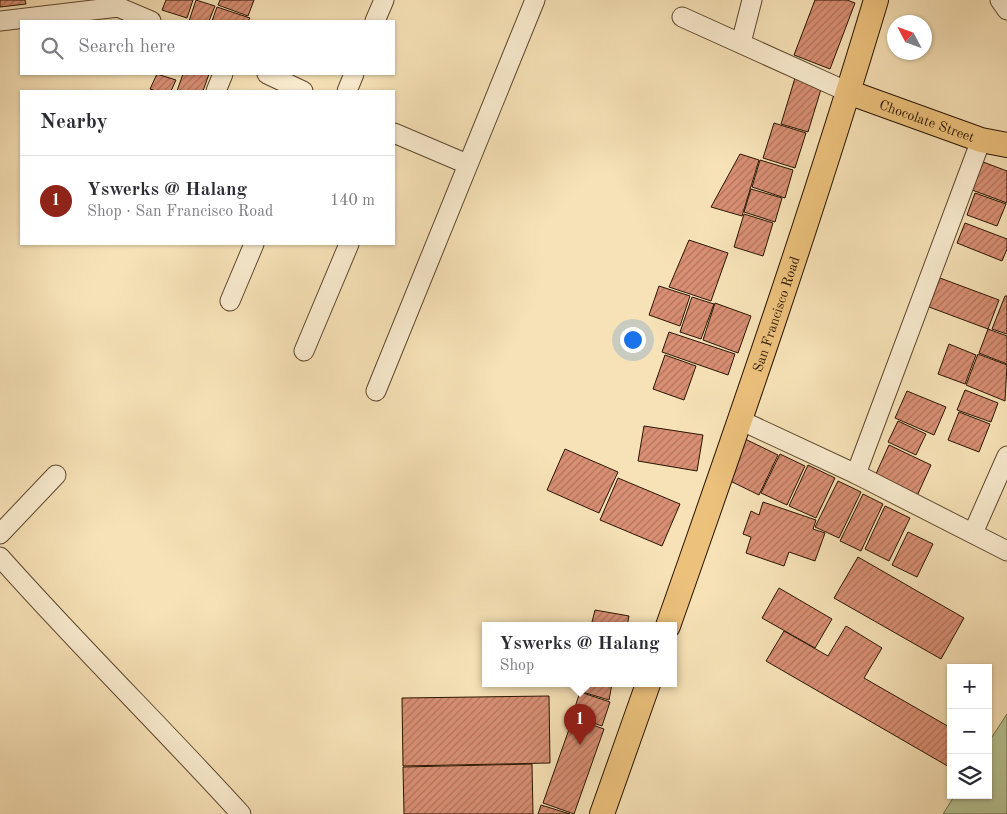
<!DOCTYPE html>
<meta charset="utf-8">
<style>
body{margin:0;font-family:"Old Standard TT",serif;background:#f7f7f7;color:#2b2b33}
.controls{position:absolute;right:15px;bottom:15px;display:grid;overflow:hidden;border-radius:0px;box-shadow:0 1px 4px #0004}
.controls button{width:45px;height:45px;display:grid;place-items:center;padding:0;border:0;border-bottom:1px solid #e1e1e2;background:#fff;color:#2b2b33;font:25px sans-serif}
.compass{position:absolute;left:887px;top:15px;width:45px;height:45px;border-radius:50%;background:#fff;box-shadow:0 1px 4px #0004;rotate:311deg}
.you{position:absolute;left:632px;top:339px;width:18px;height:18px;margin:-12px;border:4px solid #fff;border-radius:50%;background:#1a73e8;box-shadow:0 0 0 8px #1a73e833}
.badge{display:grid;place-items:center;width:32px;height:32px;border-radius:50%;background:#8f2418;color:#fff;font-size:16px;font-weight:700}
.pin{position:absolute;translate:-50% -41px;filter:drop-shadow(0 1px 2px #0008)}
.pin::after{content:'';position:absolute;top:26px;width:18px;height:15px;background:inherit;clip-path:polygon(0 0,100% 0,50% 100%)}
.popup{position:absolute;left:482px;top:622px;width:195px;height:65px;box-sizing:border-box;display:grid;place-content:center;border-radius:0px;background:#fff;filter:drop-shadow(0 1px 4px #0005);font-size:16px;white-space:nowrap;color:#7c7c81}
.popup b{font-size:19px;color:#2b2b33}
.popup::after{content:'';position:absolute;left:50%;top:100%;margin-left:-10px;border:10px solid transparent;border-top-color:#fff}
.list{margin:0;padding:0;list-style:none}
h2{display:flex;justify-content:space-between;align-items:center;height:65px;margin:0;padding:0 20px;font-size:21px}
h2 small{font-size:16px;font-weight:400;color:#7c7c81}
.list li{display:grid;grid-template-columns:32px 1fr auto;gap:15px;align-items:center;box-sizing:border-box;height:90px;padding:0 20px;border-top:1px solid #e1e1e2}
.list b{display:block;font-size:19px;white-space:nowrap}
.list p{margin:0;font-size:16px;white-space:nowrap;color:#7c7c81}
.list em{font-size:16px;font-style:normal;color:#7c7c81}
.icon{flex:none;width:28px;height:28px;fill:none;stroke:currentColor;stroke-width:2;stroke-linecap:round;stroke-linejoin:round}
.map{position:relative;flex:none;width:1007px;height:814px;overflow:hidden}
.search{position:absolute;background:#fff;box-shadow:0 1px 4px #0004;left:20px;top:20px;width:375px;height:55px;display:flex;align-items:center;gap:12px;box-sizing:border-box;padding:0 18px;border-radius:0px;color:#7c7c81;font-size:19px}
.panel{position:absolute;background:#fff;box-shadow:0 1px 4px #0004;left:20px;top:90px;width:375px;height:155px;border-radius:0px}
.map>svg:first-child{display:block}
.grass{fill:#b6c494;stroke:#706c4a}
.building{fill:url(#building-hatch);stroke:#291501}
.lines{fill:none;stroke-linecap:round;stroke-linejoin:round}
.minor-casing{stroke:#5c482e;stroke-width:21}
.major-casing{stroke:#291501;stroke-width:26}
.minor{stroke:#faecd0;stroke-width:19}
.major{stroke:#ecc17c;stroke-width:24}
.labels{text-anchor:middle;stroke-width:4.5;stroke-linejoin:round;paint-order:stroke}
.street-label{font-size:14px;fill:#291501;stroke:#faecd0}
</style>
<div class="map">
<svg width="1007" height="814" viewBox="0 0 1007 814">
<defs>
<pattern id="building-hatch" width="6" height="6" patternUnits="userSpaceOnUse" patternTransform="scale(1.25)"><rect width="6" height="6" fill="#d98f74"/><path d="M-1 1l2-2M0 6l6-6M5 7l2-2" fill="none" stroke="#b0745d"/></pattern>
</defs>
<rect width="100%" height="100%" fill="#f7e2b7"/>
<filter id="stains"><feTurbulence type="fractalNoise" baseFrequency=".004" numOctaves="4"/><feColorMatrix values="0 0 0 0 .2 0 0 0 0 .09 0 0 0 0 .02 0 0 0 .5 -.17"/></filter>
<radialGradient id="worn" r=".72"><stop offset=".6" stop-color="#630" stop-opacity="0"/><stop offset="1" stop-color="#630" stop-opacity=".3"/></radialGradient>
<polygon class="grass" points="1007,714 1007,814 943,814 955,795 988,795 988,743"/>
<g class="building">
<polygon points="0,0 25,0 26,4 0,7"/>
<polygon points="166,0 193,0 187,18 162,10"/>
<polygon points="196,0 215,6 209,21 189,21"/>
<polygon points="220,0 254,0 248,16 218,5"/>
<polygon points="815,0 847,0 855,3 830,69 794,55"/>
<polygon points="217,7 250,18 248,21 212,21"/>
<polygon points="157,74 176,80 171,91 156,91 150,89"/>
<polygon points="183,74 209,74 203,91 177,91"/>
<polygon points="795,78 822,86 808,132 781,124"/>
<polygon points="774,123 806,133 795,168 763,158"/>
<polygon points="740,154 759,160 742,216 711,207"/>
<polygon points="760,160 793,170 785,198 752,187"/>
<polygon points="983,162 1007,171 1007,203 972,190"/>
<polygon points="751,189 782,198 775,222 744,212"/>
<polygon points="975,193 1006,204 997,226 967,215"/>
<polygon points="744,214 773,223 763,256 734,247"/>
<polygon points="965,223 1007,239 1007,249 1002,261 957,243"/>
<polygon points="689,240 728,253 711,301 669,287"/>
<polygon points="940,278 999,300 988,329 929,307"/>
<polygon points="659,286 690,296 680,326 649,315"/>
<polygon points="1005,296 1007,296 1007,334 992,329"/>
<polygon points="692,297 714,304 701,339 680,332"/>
<polygon points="715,303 751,316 738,353 703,340"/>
<polygon points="988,329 1007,336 1007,364 979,353"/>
<polygon points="669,332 735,354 728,375 662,352"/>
<polygon points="949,344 976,355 965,384 938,374"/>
<polygon points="978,354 1007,365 1005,401 966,385"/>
<polygon points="665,355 696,366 684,400 653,389"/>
<polygon points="965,390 998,403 991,422 957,410"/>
<polygon points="907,391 946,407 934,435 895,418"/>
<polygon points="959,412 990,424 979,452 948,440"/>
<polygon points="898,421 926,434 916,455 888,442"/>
<polygon points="644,426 703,435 697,471 638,461"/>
<polygon points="743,438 778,455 759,495 724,478"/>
<polygon points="889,445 931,465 917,496 875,476"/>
<polygon points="565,449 618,472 599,513 547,490"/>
<polygon points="780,454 805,466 787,505 761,493"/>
<polygon points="808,465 835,478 816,518 789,506"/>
<polygon points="618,478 680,504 662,546 600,520"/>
<polygon points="838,481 861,492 839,538 815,527"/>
<polygon points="863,494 883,504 861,551 840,541"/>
<polygon points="763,502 816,520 813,529 825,533 815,561 789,552 784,566 746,553 751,537 743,534 751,511 759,515"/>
<polygon points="885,506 910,518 889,561 865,549"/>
<polygon points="908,532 933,544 917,577 892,565"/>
<polygon points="858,557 964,618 941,659 834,598"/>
<polygon points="779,588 832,619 815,648 762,618"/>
<polygon points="595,610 629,616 627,626 591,626"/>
<polygon points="846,626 882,648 864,678 951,728 951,768 766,661 784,631 828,656"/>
<polygon points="581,684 612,684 609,700 579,691"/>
<polygon points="580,692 610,702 602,726 572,716"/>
<polygon points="549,696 550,763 403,766 402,698"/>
<polygon points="573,718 604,729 574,814 543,803"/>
<polygon points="532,764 533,814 404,814 403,767"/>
<polygon points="541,805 570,814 538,814"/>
</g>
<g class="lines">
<defs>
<g id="minor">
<polyline points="1000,0 1007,10"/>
<polyline points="682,17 848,92"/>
<polyline points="0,21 118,7 151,21"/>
<polyline points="375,21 384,0"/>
<polyline points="741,43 752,0"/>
<polyline points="267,74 303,91"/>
<polyline points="216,91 223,74"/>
<polyline points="347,91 354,74"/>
<polyline points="394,133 467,164"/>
<polyline points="230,301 254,244"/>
<polyline points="304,351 349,244"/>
<polyline points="376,391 535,0"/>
<polyline points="740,420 856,474 1007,551"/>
<polyline points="856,474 981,140"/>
<polyline points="973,533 1007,456"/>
<polyline points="0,534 56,475"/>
<path d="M0,557C78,645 162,727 241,814"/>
</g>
<g id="major">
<path id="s1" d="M848,92L981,140L1007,145"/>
<path id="s2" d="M668,626C741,419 813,211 876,0"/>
<polyline points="602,814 648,684"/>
</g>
</defs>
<use href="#minor" class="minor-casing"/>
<use href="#major" class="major-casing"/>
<use href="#minor" class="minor"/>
<use href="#major" class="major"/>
</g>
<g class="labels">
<g class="street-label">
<text dy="5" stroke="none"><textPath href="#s1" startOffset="84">Chocolate Street</textPath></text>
<text dy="5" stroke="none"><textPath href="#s2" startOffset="330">San Francisco Road</textPath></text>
</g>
</g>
<rect width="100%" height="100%" filter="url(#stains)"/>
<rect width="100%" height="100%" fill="url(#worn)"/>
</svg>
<div class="controls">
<button>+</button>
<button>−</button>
<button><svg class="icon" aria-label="layers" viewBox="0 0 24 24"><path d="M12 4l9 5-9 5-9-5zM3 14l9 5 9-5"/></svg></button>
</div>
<svg class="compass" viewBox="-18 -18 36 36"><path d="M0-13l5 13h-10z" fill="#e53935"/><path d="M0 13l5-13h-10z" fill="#7c7c81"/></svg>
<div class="you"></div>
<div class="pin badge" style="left:580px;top:745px">1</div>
<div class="popup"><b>Yswerks @ Halang</b>Shop</div>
<div class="search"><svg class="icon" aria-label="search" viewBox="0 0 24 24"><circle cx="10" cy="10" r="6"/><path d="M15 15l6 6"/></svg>Search here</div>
<section class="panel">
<h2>Nearby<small></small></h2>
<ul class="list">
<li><span class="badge">1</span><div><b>Yswerks @ Halang</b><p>Shop · San Francisco Road</p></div><em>140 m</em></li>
</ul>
</section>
</div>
